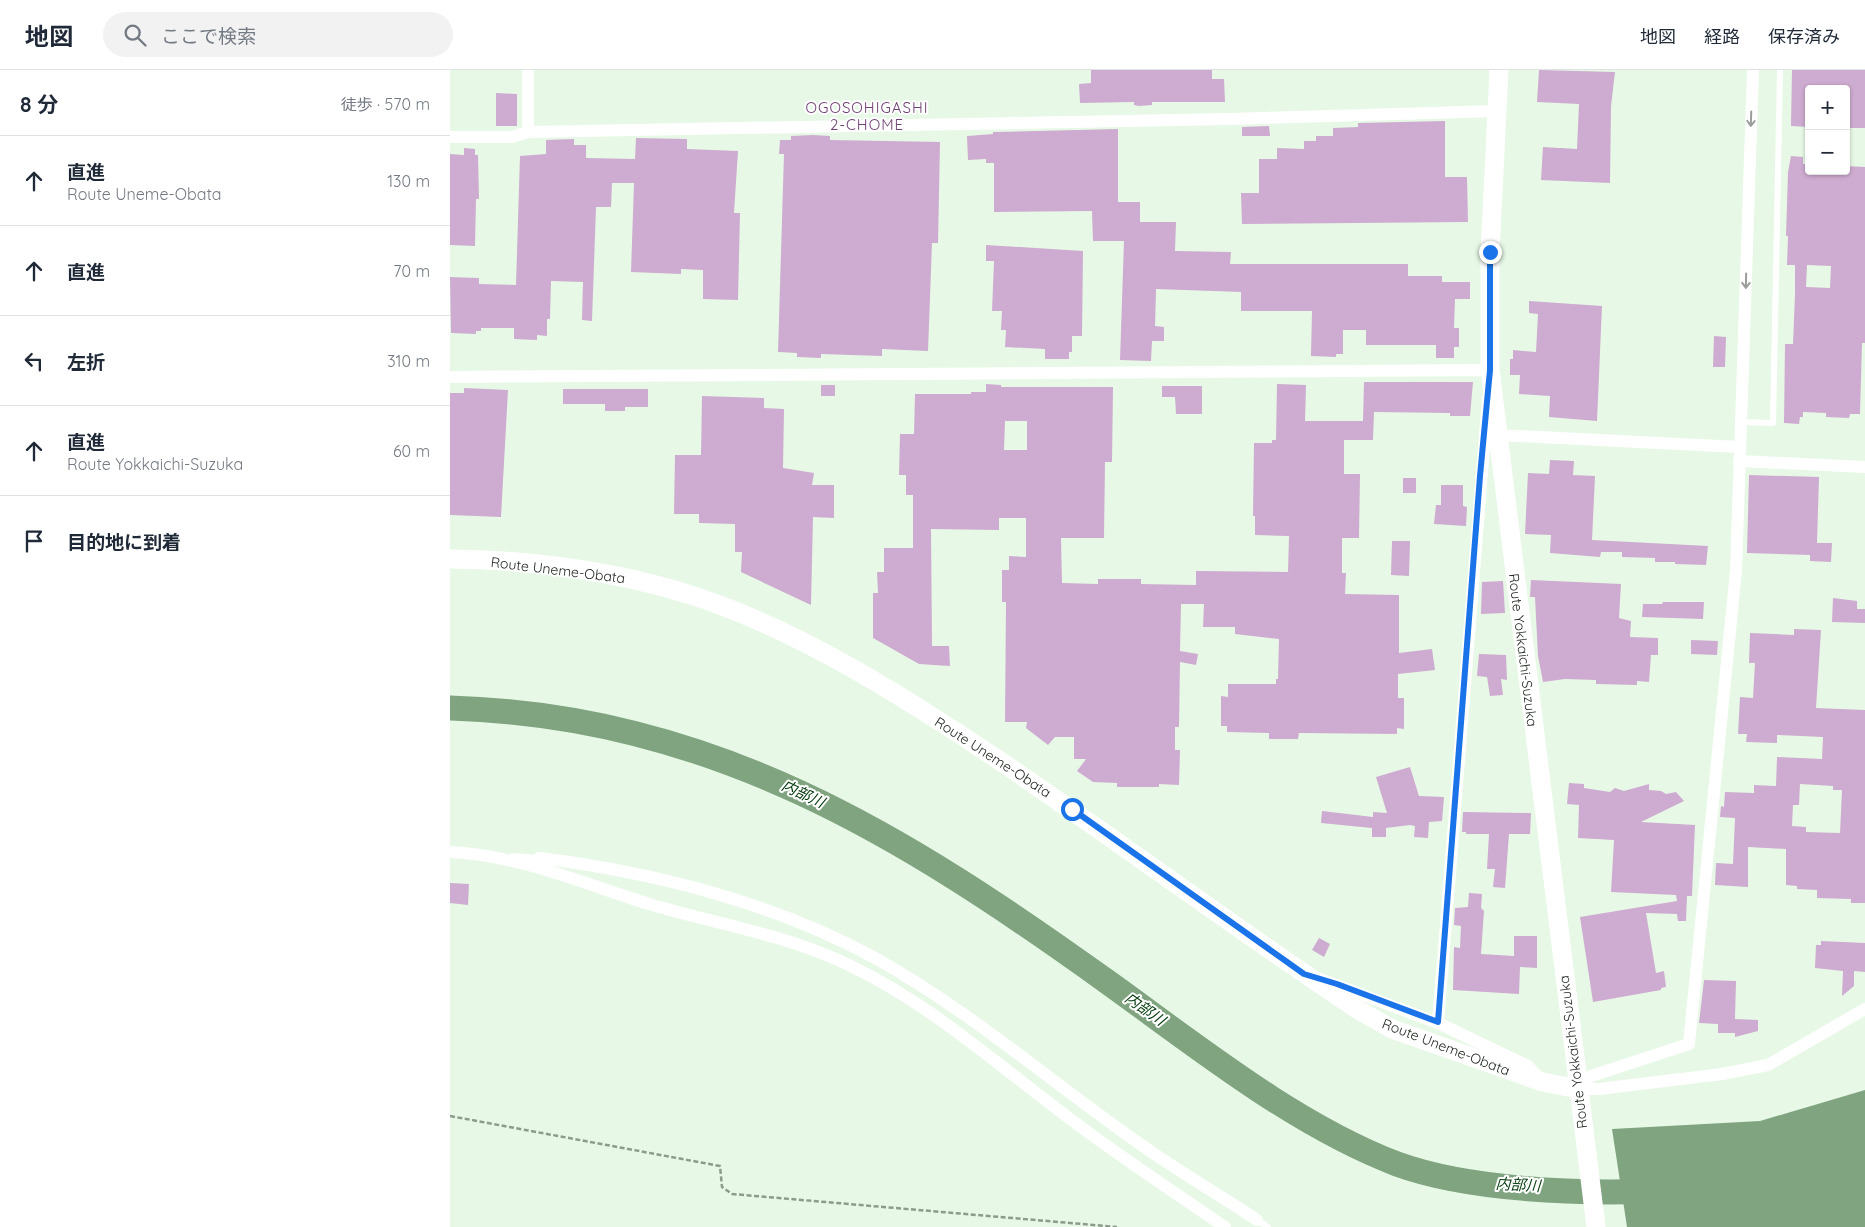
<!DOCTYPE html>
<html lang="ja">
<meta charset="utf-8">
<style>
body{margin:0;font-family:Quicksand,"Noto Sans JP",sans-serif;background:#f2f2f3;color:#1f2937}
.controls{position:absolute;right:15px;top:15px;display:grid;overflow:hidden;border-radius:5px;box-shadow:0 1px 4px #0004}
.controls button{width:45px;height:45px;display:grid;place-items:center;padding:0;border:0;border-bottom:1px solid #e0e1e3;background:#fff;color:#1f2937;font:25px sans-serif}
.stop{position:absolute;width:15px;height:15px;margin:-11px;border:4px solid #1a73e8;border-radius:50%;background:#fff}
.stop.end{background:#1a73e8;border-color:#fff;box-shadow:0 1px 5px #0008}
.list{margin:0;padding:0;list-style:none}
h2{display:flex;justify-content:space-between;align-items:center;height:65px;margin:0;padding:0 20px;font-size:21px}
h2 small{font-size:16px;font-weight:400;color:#747a83}
.list li{display:grid;grid-template-columns:32px 1fr auto;gap:15px;align-items:center;box-sizing:border-box;height:90px;padding:0 20px;border-top:1px solid #e0e1e3}
.list b{display:block;font-size:19px;white-space:nowrap}
.list p{margin:0;font-size:16px;white-space:nowrap;color:#747a83}
.list em{font-size:16px;font-style:normal;color:#747a83}
.icon{flex:none;width:28px;height:28px;fill:none;stroke:currentColor;stroke-width:2;stroke-linecap:round;stroke-linejoin:round}
.map{position:relative;flex:none;width:1415px;height:1157px;overflow:hidden}
header{display:flex;align-items:center;gap:30px;box-sizing:border-box;height:70px;padding:0 25px;background:#fff;border-bottom:1px solid #e0e1e3}
header strong{font-size:24px}
nav{display:flex;gap:28px;margin-inline-start:auto;font-size:18px}
.search{width:350px;height:45px;background:#f2f2f3;display:flex;align-items:center;gap:12px;box-sizing:border-box;padding:0 18px;border-radius:28px;color:#747a83;font-size:19px}
main{display:flex}
aside{flex:1;background:#fff}
.map>svg:first-child{display:block}
.water{fill:#80a480}
.lines{fill:none;stroke-linecap:round;stroke-linejoin:round}
.river{stroke:#80a480;stroke-width:25}
.building{fill:#ceabd0;fill-rule:evenodd}
.path{stroke:#8d9a8d;stroke-width:2.5;stroke-dasharray:5 2.5;stroke-linecap:butt}
.service{stroke:#fff;stroke-width:6}
.minor{stroke:#fff;stroke-width:12}
.secondary{stroke:#fff;stroke-width:19}
.oneway{stroke:#9b9e9b}
.route{stroke:#1a73e8;stroke-width:6}
.labels{text-anchor:middle;stroke-width:4;stroke-linejoin:round;paint-order:stroke}
.street-label{font-size:14px;fill:#202720;stroke:#fff}
.neighbourhood-label{font-size:15px;letter-spacing:1px;fill:#714175;stroke:#fff}
.water-label{font-size:15px;font-style:italic;fill:#013909;stroke:#fff}
</style>
<header>
<strong>地図</strong>
<div class="search"><svg class="icon" aria-label="search" viewBox="0 0 24 24"><circle cx="10" cy="10" r="6"/><path d="M15 15l6 6"/></svg>ここで検索</div>
<nav><a>地図</a><a>経路</a><a>保存済み</a></nav>
</header>
<main>
<aside>
<h2>8 分<small>徒歩 · 570 m</small></h2>
<ul class="list">
<li><svg class="icon" aria-label="ahead" viewBox="0 0 24 24"><path d="M12 20V5M6 11l6-6 6 6"/></svg><div><b>直進</b><p>Route Uneme-Obata</p></div><em>130 m</em></li>
<li><svg class="icon" aria-label="ahead" viewBox="0 0 24 24"><path d="M12 20V5M6 11l6-6 6 6"/></svg><div><b>直進</b></div><em>70 m</em></li>
<li><svg class="icon" aria-label="left" viewBox="0 0 24 24"><path d="M17 20v-9H6M10 6l-5 5 5 5"/></svg><div><b>左折</b></div><em>310 m</em></li>
<li><svg class="icon" aria-label="ahead" viewBox="0 0 24 24"><path d="M12 20V5M6 11l6-6 6 6"/></svg><div><b>直進</b><p>Route Yokkaichi-Suzuka</p></div><em>60 m</em></li>
<li><svg class="icon" aria-label="arrive" viewBox="0 0 24 24"><path d="M6 21V4h12l-3 4 3 4H6"/></svg><div><b>目的地に到着</b></div></li>
</ul>
</aside>
<div class="map">
<svg width="1415" height="1157" viewBox="0 0 1415 1157">
<rect width="100%" height="100%" fill="#e7f9e6"/>
<polygon class="water" points="1415,1020 1415,1157 1177,1157 1162,1059 1310,1051"/>
<g class="lines">
<path class="river" d="M0,638C263,646 453,765 659,913C748,977 845,1055 947,1094C1018,1120 1129,1124 1204,1121"/>
</g>
<g class="building">
<polygon points="641,0 762,0 762,9 774,9 775,32 702,32 702,35 689,36 684,35 684,32 630,33 629,14 641,13"/>
<polygon points="1089,0 1165,2 1161,36 1160,113 1091,110 1093,77 1127,79 1129,34 1087,32"/>
<polygon points="1342,0 1415,0 1415,58 1396,58 1396,19 1359,19 1359,57 1341,56"/>
<polygon points="46,23 67,24 67,56 46,56"/>
<polygon points="995,51 995,107 1017,107 1018,152 792,154 791,123 809,123 809,89 827,89 827,78 854,79 854,71 866,71 866,66 883,66 883,58 908,57 908,53"/>
<polygon points="819,56 820,66 792,66 792,57"/>
<polygon points="668,59 668,132 690,132 690,152 726,152 725,181 781,182 780,194 958,194 958,206 992,206 992,212 1020,212 1020,229 1005,229 1004,258 1009,258 1009,277 1004,277 1004,288 986,288 986,275 916,275 916,260 893,260 893,284 886,284 886,287 861,286 862,241 791,241 791,222 706,219 705,256 714,257 714,271 702,271 701,291 670,290 674,171 643,171 642,141 544,142 544,93 536,93 536,89 518,90 517,66 543,64 543,62"/>
<polygon points="363,65 380,66 380,70 490,72 488,173 482,173 478,281 432,279 432,286 371,284 371,288 347,287 347,283 328,282 334,84 329,84 330,70 341,70 341,66"/>
<polygon points="186,68 237,69 237,79 288,81 284,143 290,143 288,230 253,229 253,200 231,199 231,204 181,202 184,113 162,113 161,137 146,137 142,251 132,250 133,212 101,211 100,249 97,249 97,266 87,265 87,270 64,269 64,258 31,258 31,261 26,261 26,264 1,263 0,207 29,208 29,214 66,215 70,86 96,84 96,70 124,69 124,75 136,75 136,88 185,89"/>
<polygon points="14,78 25,79 25,85 28,85 29,129 26,129 25,176 0,175 0,84 14,85"/>
<path d="M1341,86L1353,87V94H1359V101H1396V96L1415,97V273H1412L1410,344H1400L1399,348L1376,347V343L1353,342V347H1350L1349,354L1334,353L1335,274H1343L1345,224V195H1337L1338,166H1336L1338,102ZM1357,195L1381,196L1380,218L1356,217Z"/>
<polygon points="536,175 633,181 632,266 622,266 622,282 619,282 619,289 595,289 595,279 555,277 556,260 551,260 552,241 542,241 544,191 536,191"/>
<polygon points="1079,231 1152,236 1147,351 1099,347 1100,326 1069,324 1070,305 1060,305 1060,289 1063,289 1063,280 1086,282 1088,244 1079,243"/>
<polygon points="1264,266 1276,267 1275,297 1263,297"/>
<path d="M914,312H1023L1020,346H1000V343L924,342L923,370H894V404H910L909,468H892V503H896L895,524L949,525V583L982,579L985,600L948,604V628H954V659L947,658V664L849,663L848,669H819V663L777,662V656H771V626L778,627V614H826V609H828L829,569L785,564V557H753L754,534H731L730,581L748,584L746,595L730,592L729,657H725V680H730L729,715L709,714V717H667V713L643,712L627,701L636,689H624V667H605L598,675L576,658L577,652H555L556,532H552V500H559V486L576,487V448H549V460L481,459L482,576H499L500,596L469,594L423,568V523H428L427,502H434V478H463V425H456V405H449L450,364H464L465,324H521V322H536V314L551,315V317H663L662,392H655L654,468H611L612,513L648,514V509H691V514L746,515V501L838,502L839,466L805,465V446H803L804,373H822V370H826L827,314L856,315L855,351H913ZM555,351H577V380H554Z"/>
<rect x="371" y="315" width="14" height="11"/>
<polygon points="712,316 752,316 752,344 726,344 725,327 712,327"/>
<polygon points="14,318 58,320 51,447 0,445 0,323 14,323"/>
<polygon points="113,319 198,319 198,337 175,337 175,341 155,341 155,334 113,334"/>
<polygon points="252,326 314,328 314,338 334,339 333,398 364,403 362,415 384,415 384,448 363,447 361,535 291,502 292,482 285,482 285,454 249,453 249,444 224,444 225,385 251,385"/>
<polygon points="1100,390 1124,391 1123,405 1145,406 1142,470 1258,476 1256,495 1225,494 1225,492 1205,492 1205,488 1172,487 1172,482 1151,482 1150,487 1100,483 1101,465 1075,464 1078,403 1099,404"/>
<polygon points="1299,405 1369,407 1367,473 1382,473 1381,492 1360,491 1360,485 1297,483"/>
<rect x="953" y="408" width="13" height="15"/>
<polygon points="991,415 1013,415 1013,436 1017,437 1016,456 984,454 986,435 991,435"/>
<polygon points="942,471 960,471 959,506 941,505"/>
<polygon points="1081,510 1171,514 1169,548 1181,551 1180,567 1208,568 1208,585 1201,585 1199,612 1187,611 1187,615 1146,614 1146,610 1115,609 1093,612 1088,586 1085,527 1080,527"/>
<polygon points="1053,511 1055,543 1031,544 1032,512"/>
<polygon points="1383,528 1407,531 1407,539 1415,539 1415,553 1382,552"/>
<polygon points="1213,532 1254,532 1253,549 1192,547 1193,534 1212,534"/>
<path d="M1344,559L1371,560L1366,638L1415,640V833H1401V829L1367,828V820L1347,819V816L1336,815V779L1298,777V817L1265,815L1266,793L1283,794L1285,748L1270,747L1271,736L1274,737L1275,722L1304,723V715L1326,716L1327,687L1372,689L1373,667L1327,665V673L1296,672L1297,664H1288L1290,627L1303,628L1305,593H1299L1300,563L1344,565ZM1350,714L1383,716V720H1392L1390,763L1356,762V757L1342,756L1343,735H1349Z"/>
<polygon points="1241,570 1268,571 1267,585 1241,584"/>
<polygon points="1029,584 1056,585 1057,610 1051,609 1053,625 1040,626 1037,607 1027,606"/>
<polygon points="960,697 969,726 994,727 992,751 979,752 978,768 964,767 965,756 960,755 936,758 936,767 922,767 922,758 871,753 872,741 923,747 923,742 937,743 926,707"/>
<polygon points="1119,713 1134,714 1134,718 1160,722 1165,718 1174,721 1199,714 1199,720 1211,721 1216,724 1226,722 1234,731 1191,752 1245,755 1242,826 1237,826 1236,851 1228,851 1227,844 1196,843 1206,903 1214,901 1216,917 1211,918 1211,920 1143,932 1130,847 1227,831 1226,825 1161,822 1164,770 1128,768 1129,735 1117,734"/>
<polygon points="1013,742 1081,743 1080,764 1059,764 1055,818 1043,817 1045,799 1037,799 1039,764 1016,764 1016,762 1012,762"/>
<polygon points="0,813 19,814 18,835 0,833"/>
<polygon points="1019,823 1032,824 1031,838 1034,841 1031,884 1064,886 1064,866 1087,866 1087,898 1070,897 1069,924 1003,920 1004,877 1010,878 1011,856 1004,855 1005,838 1018,837"/>
<polygon points="869,868 880,874 874,887 862,880"/>
<polygon points="1371,871 1415,873 1415,902 1404,901 1404,916 1392,926 1393,901 1365,898 1366,875 1371,875"/>
<polygon points="1254,910 1286,911 1285,949 1308,950 1308,961 1285,967 1285,963 1268,963 1268,954 1249,953"/>
</g>
<g class="lines">
<polyline class="path" points="0,1046 270,1096 272,1117 282,1124 667,1157"/>
<g class="service">
<polyline points="1292,352 1323,353 1330,0"/>
<polyline points="63,786 89,788"/>
<polyline points="807,1150 818,1157"/>
</g>
<g class="minor">
<polyline points="78,62 78,0"/>
<polyline points="0,67 62,67 78,62 779,49 1047,41"/>
<polyline points="0,307 1040,300 1040,307"/>
<polyline points="1047,365 1289,377"/>
<polyline points="1289,391 1415,397"/>
<path d="M0,782C69,785 134,814 199,834C263,853 327,863 388,890C478,930 553,1000 631,1057C678,1092 727,1124 775,1157"/>
<path d="M89,788C203,802 325,833 425,888C520,941 601,1012 690,1074C728,1101 768,1124 807,1150"/>
<polyline points="868,908 988,953 1078,996 1090,1009"/>
<polyline points="988,953 1038,327"/>
<polyline points="1128,1019 1141,1006 1239,974 1286,501 1303,0"/>
<polyline points="1128,1019 1149,1019 1272,1004 1318,995 1415,939"/>
</g>
<g class="secondary">
<polyline points="1049,0 1040,183 1040,300 1146,1157"/>
<path d="M0,489C83,490 171,502 250,528C354,563 459,630 550,691C670,772 786,859 907,939L942,959L1093,1012L1128,1019"/>
</g>
</g>
<defs><path id="oneway-shaft" d="M-6 0H5M1.5-3L5.5 0L1.5 3" fill="none" stroke-width="1.6" stroke-linecap="round" stroke-linejoin="round" transform="scale(1.25)"/></defs>
<g class="oneway">
<use href="#oneway-shaft" transform="translate(1301 49) rotate(92)"/>
<use href="#oneway-shaft" transform="translate(1296 211) rotate(91)"/>
</g>
<g class="lines">
<polyline class="route" points="622,739 854,904 887,914 988,952 1030,406 1040,300 1040,182"/>
</g>
<g class="labels">
<g class="street-label">
<text transform="translate(108 500) rotate(7)" y="5">Route Uneme-Obata</text>
<text transform="translate(1073 580) rotate(83)" y="5">Route Yokkaichi-Suzuka</text>
<text transform="translate(543 687) rotate(33)" y="5">Route Uneme-Obata</text>
<text transform="translate(996 977) rotate(21)" y="5">Route Uneme-Obata</text>
<text transform="translate(1123 982) rotate(-97)" y="5">Route Yokkaichi-Suzuka</text>
</g>
<g class="neighbourhood-label">
<text x="417" y="43">OGOSOHIGASHI<tspan x="417" dy="17">2-CHOME</tspan></text>
</g>
<g class="water-label">
<text transform="translate(353 724) rotate(25)" y="5">内部川</text>
<text transform="translate(695 939) rotate(35)" y="5">内部川</text>
<text transform="translate(1068 1115) rotate(3)" y="5">内部川</text>
</g>
</g>
</svg>
<div class="controls">
<button>+</button>
<button>−</button>
</div>
<div class="stop" style="left:622px;top:739px"></div>
<div class="stop end" style="left:1040px;top:182px"></div>
</div>
</main>
